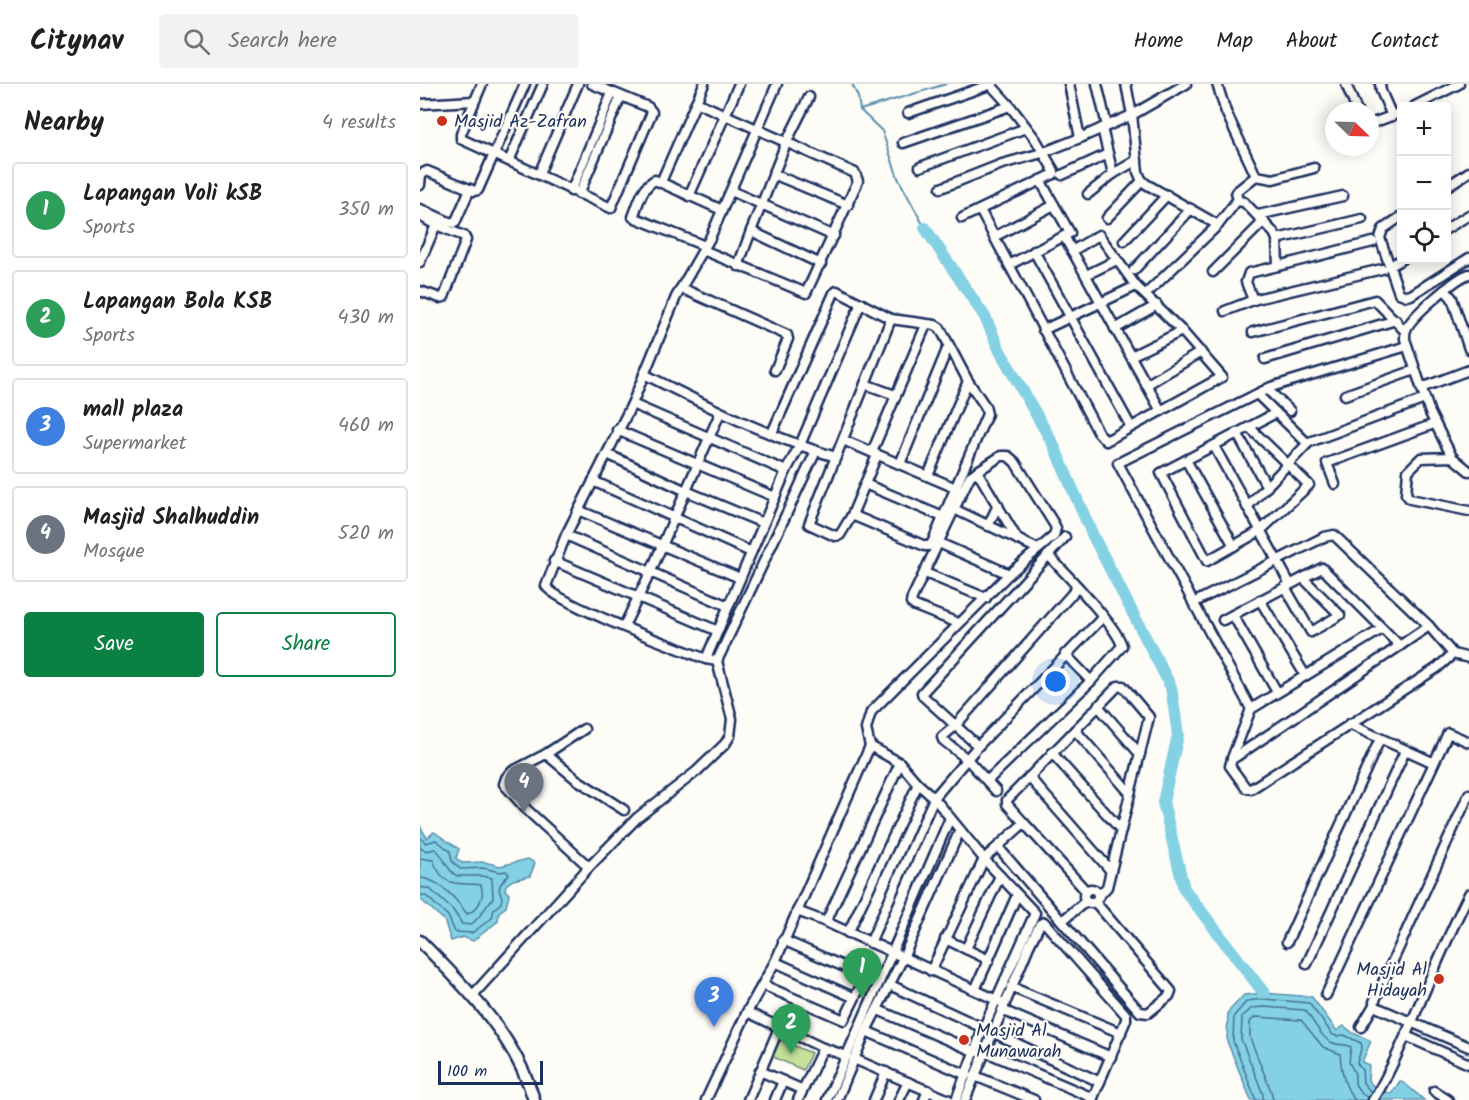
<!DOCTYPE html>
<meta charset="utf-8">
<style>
body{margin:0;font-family:Kalam,sans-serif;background:#f2f2f2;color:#202124}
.controls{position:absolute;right:18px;top:18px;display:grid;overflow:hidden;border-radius:6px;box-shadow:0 3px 15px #0003}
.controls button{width:54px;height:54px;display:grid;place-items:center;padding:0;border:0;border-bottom:2px solid #e0e0e0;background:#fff;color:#202124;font:30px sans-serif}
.compass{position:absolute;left:905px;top:18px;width:54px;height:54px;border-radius:50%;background:#fff;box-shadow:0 3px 15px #0003;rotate:113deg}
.scale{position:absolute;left:18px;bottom:15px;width:105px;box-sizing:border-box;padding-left:6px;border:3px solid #1b2f5e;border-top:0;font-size:16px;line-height:21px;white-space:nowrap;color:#1b2f5e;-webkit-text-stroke:4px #fdfcf7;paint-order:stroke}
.you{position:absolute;left:636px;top:598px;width:21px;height:21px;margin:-15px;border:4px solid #fff;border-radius:50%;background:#1a73e8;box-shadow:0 0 0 9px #1a73e833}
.badge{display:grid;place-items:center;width:39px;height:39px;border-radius:50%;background:#0b8043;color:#fff;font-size:20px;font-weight:700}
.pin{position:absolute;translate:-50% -50px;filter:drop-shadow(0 2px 3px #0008)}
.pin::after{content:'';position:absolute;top:32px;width:21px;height:18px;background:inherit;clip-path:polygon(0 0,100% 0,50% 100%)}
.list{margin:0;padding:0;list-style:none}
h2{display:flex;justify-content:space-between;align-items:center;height:78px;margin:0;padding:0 24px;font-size:26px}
h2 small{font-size:20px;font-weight:400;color:#757577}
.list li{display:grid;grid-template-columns:39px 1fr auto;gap:18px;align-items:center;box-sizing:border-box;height:96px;margin:0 12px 12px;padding:0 12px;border:2px solid #e0e0e0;border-radius:6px}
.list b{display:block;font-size:22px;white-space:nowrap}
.list p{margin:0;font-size:20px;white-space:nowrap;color:#757577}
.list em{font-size:20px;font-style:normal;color:#757577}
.actions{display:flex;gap:12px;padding:18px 24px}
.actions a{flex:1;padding:14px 0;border:2px solid #0b8043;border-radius:6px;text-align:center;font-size:21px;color:#0b8043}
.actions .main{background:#0b8043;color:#fff}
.icon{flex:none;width:33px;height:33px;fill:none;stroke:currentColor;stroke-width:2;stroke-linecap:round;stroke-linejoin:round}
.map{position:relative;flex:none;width:1049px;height:1016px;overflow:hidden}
header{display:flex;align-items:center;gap:36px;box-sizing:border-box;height:84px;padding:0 30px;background:#fff;border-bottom:2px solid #e0e0e0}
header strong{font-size:28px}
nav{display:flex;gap:33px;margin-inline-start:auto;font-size:21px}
.search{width:420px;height:54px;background:#f2f2f2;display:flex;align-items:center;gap:15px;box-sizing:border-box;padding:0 21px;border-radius:6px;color:#757577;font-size:22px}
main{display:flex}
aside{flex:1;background:#fff}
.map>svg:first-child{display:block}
.green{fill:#c4e29a;stroke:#70887c;stroke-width:1.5}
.water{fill:#84d1e4;stroke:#5a90ae;stroke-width:1.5}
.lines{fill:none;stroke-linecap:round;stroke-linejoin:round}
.shore{stroke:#457094;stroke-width:1.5}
.stream{stroke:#5a90ae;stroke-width:2}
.river{stroke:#84d1e4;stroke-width:12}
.minor-casing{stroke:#1b2f5e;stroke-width:13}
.tertiary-casing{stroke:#1b2f5e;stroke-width:15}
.minor{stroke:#fdfcf7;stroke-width:8}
.tertiary{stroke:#fdfcf7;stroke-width:10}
.poi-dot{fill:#c8321e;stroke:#fdfcf7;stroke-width:2}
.labels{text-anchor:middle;stroke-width:4.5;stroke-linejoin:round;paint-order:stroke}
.poi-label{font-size:18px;fill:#1b2f5e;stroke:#fdfcf7;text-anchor:start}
</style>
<header>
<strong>Citynav</strong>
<div class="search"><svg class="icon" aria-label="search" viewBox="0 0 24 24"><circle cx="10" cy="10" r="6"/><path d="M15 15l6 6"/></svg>Search here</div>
<nav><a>Home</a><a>Map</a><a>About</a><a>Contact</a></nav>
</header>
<main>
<aside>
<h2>Nearby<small>4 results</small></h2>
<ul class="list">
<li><span class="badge" style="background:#2e9e5b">1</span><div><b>Lapangan Voli kSB</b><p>Sports</p></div><em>350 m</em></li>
<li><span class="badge" style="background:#2e9e5b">2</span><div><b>Lapangan Bola KSB</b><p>Sports</p></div><em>430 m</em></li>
<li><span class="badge" style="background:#3f7fe0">3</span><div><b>mall plaza</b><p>Supermarket</p></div><em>460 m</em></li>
<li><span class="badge" style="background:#6b7280">4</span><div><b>Masjid Shalhuddin</b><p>Mosque</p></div><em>520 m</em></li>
</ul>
<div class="actions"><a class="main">Save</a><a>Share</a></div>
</aside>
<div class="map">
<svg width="1049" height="1016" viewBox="0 0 1049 1016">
<rect width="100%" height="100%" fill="#fdfcf7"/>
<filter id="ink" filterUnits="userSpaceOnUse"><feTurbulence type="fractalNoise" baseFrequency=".0167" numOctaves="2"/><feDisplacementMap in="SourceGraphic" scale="12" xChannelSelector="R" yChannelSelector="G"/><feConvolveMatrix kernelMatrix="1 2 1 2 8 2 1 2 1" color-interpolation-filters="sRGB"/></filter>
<g filter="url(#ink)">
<polygon class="green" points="358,955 391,969 383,986 351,972"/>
<g class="water">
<polygon points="0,742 7,754 14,748 39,765 36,774 42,779 64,778 80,782 108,775 115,779 110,792 93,796 86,801 85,806 89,810 86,823 79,828 78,837 53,857 43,853 31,857 24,836 0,815"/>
<polygon points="844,909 892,913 917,947 924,942 933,949 951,957 942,978 949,981 948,996 954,1003 971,1010 980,997 989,1003 1004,1016 831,1016 807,957 808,928 824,911"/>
</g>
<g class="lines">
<g class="shore">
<path d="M0,753L6,759L16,756L30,767L32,777L40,785L63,784L80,788L86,787L89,790C83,798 75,802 82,813L81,819L74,825L72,834L52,849L35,848L28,832L6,812L0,811"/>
<path d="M0,764L7,767L15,765C26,773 24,784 37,792H62L72,794L73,814C63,825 64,830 51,841L42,840L33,826L10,805L0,803"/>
<path d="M0,774L13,776C25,806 36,798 61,801C65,813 59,825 47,830C37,816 19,795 0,794"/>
<polyline points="836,1016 813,957 814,932 827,917 844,915 889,919 913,951 918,952 924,951 941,959 942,962 937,979 942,986 943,999 951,1008"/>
<path d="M843,1016V1010L821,955L822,933L832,924L844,923L885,926C893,935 901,955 913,959C920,962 923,959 931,963L929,978L935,990V1000L941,1009L948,1014"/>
<path d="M853,1016L851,1007L830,954V938L835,933L881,936L903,963L920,970C921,985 925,1005 935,1016"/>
</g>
<g class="stream">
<polyline points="432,0 438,13 440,26 462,47 478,94 505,144"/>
<polyline points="440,26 526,0"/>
</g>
<polyline class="river" points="505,144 565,233 580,267 633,360 673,452 751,603 758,651 743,718 764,805 844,909"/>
<defs>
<g id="minor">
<polyline points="62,0 41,50 41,55 191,124 232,28 228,23 172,0"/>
<polyline points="649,0 660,54"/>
<polyline points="677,0 687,42"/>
<polyline points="706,0 712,31 718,88 721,95 726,100 798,141 815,119 818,117 824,118 854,149 857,155 858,182 953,158"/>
<polyline points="797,0 806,28 836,92"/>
<polyline points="926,0 937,27"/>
<polyline points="960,0 961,7 972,32"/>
<polyline points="276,18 435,89 438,97 386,209 283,166"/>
<polyline points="0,20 54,17"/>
<polyline points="995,22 1039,0"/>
<polyline points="488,29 572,0"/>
<polyline points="950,40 982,28"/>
<polyline points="682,44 693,90"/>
<polyline points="483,59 590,22"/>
<polyline points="89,77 123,0"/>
<polyline points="500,83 606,44"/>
<polyline points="119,90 158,0"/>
<polyline points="353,90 428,121"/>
<polyline points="642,91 688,70"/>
<polyline points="241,98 284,0"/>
<polyline points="0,101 1,90 7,87 54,107 58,106 105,0"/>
<polyline points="1026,103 1049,88"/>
<polyline points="521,104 582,80 622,69 660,54 712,31 766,0"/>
<polyline points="151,107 192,9"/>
<polyline points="311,107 414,152"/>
<polyline points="159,110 201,12"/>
<polyline points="668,110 693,90 717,76"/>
<polyline points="269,112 319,0"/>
<polyline points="818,117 816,108 836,92 853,95 894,84"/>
<polyline points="0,125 29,138 35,139 50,105"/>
<polyline points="560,126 678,348 686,357 802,293 762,247 716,202 623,246"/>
<polyline points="838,131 923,112"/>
<polyline points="0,132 16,141 44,152 46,156 24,213 20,214 0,207"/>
<polyline points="982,132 963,145 960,154 979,209 987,212 991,211 1049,174"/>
<polyline points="542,134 634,90 634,87 616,56 590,22 571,1"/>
<polyline points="687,134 722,97"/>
<polyline points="1026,145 1049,131"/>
<polyline points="331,147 366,59 389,13"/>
<polyline points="644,152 741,327"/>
<polyline points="574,153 634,121"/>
<polyline points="857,155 942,135"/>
<polyline points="704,157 747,111"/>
<path d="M285,162L213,133C218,121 222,102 235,96L302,126"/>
<polyline points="614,167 711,343"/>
<polyline points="652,167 679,151 716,202"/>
<polyline points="0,178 16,141"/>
<polyline points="589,181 650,149 620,96"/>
<polyline points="318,182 331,147 401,180"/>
<polyline points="969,183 982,175"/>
<polyline points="714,186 771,125"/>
<polyline points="793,188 844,137"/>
<polyline points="666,191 697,176"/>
<polyline points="261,204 367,251 368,255 355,286"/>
<polyline points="1025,206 1032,214 1049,265"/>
<polyline points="726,210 798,141"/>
<polyline points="833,216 826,198 829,189 858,182"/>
<polyline points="805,227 836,215 962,185"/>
<polyline points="695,245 737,221"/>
<polyline points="833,248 955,216 985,247"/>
<polyline points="711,272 762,247"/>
<polyline points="845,275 976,236"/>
<path d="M224,290C285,321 350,354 416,373"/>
<polyline points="445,300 475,311"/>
<polyline points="726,301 781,268"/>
<polyline points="1001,304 1049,286"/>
<polyline points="847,305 870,327"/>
<polyline points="837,310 851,303 987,262"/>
<polyline points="925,311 995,286"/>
<polyline points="212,320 366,387"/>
<polyline points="829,343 889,401 840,447 787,477 741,389 856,329"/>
<polyline points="197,346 355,413"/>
<polyline points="352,349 414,209 417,207 471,235 515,241 520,244 548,297 565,322 567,330 512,459 509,462 505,462 432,431"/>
<polyline points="817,349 847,403"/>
<polyline points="423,356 538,405"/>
<polyline points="794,362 870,500"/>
<polyline points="452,368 506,241"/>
<polyline points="187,370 266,407 343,439"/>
<polyline points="457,371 432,431 420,451 415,452 389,440 471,235"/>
<path d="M1032,373L1010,329L985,255C985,253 985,248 986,246C990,233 1036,194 1049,190"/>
<polyline points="766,376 814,462"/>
<polyline points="480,380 528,263"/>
<polyline points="557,387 598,456"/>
<polyline points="1049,387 1032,373 1001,374 988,387 986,410 990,415 1049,427"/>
<polyline points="508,392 548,297"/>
<polyline points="173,397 331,468"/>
<polyline points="445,400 523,433"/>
<polyline points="915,400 907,379 1014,340"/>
<polyline points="827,423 889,358"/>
<polyline points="534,425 618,465"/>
<polyline points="158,426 320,494"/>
<polyline points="568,442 578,421"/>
<polyline points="146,451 308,522"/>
<polyline points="519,459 589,490"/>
<polyline points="134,477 298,547"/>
<polyline points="505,489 566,514"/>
<polyline points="865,503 891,548 920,531 883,494"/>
<polyline points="840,516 885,591"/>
<polyline points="773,519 904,453 914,451 1009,542"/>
<polyline points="813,531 857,608"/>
<polyline points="803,536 902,484 980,562"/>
<polyline points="204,542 231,487 300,329"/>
<polyline points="645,570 671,597"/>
<polyline points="1033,570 1017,584 831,705 826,704 810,682 812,675 817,672 1009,542 1033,570 1049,574"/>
<polyline points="286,575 366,387 380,361 441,219"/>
<polyline points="297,577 396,367"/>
<polyline points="678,622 720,670"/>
<polyline points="831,625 698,379 837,310 887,359 1005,315"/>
<polyline points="929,640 1012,678"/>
<polyline points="164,645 126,670 91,688 86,694 84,700 106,725 169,783"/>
<polyline points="655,646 710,709"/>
<polyline points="450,662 480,679 498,700 514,714 564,775 615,829 563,945 536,1016"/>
<polyline points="558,662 503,612 502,609 645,453"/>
<polyline points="632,669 701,746"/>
<polyline points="126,670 156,695 204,726"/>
<polyline points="812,674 831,625 962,545"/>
<polyline points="609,693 691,787"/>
<path d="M567,697L671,597L702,562C697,542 644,488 628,471"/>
<polyline points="576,707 547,675 523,656 522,653 535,642 658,503"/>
<polyline points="1049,710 954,918 956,923 1049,963"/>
<polyline points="604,739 587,720 587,716 698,602 703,602 729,633 687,803 678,813"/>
<polyline points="578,763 720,928 728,929 749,912 751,907 675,818"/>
<circle cx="671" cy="812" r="7"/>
<polyline points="377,827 406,838 581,918"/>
<polyline points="642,837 666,817"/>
<polyline points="406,838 480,679"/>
<polyline points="428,849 498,700"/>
<polyline points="525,855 569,876"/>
<polyline points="363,856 459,898"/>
<polyline points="867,858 960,655"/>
<polyline points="450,859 514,714 558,662 683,533"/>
<polyline points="546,865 580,792"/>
<polyline points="355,878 433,913"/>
<polyline points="887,880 985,667"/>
<polyline points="511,887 564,775 604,739 666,807"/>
<polyline points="343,901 424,936 445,893"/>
<polyline points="470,901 680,998"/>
<polyline points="591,903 701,949"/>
<polyline points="555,906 597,811"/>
<path d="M53,911L169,783L217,734L277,687L305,660L310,652L312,635L297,577L286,575C260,565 135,519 126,502L146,451L212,320L256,213L290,154L357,0"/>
<polyline points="906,911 1028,649 1049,658"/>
<polyline points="458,926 556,968"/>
<polyline points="582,926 691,973"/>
<polyline points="327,928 403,964 427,972"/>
<polyline points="941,943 954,921"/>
<polyline points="446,947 547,991"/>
<polyline points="986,952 1049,980"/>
<polyline points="564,967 673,1014"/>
<polyline points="434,975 529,1016"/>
<polyline points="340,987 383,1006"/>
<polyline points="555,992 614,1016"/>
<polyline points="1014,1007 1028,1016"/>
<polyline points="286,1016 327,928 355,878 450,662 446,645 451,628 589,490 634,452 636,444 634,440 595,378 588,372 581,372 550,392 492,514 491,519 495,522 538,539"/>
<polyline points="328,1016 359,944"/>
<polyline points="355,1016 363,997"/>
<polyline points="378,1016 403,964"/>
<polyline points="407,1016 472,869 530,734"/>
<polyline points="417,1016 446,947 483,874 540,746"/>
<polyline points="454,1016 466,988"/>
<polyline points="479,1016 488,998"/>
<polyline points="504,1016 508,1006"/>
<polyline points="545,1016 609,862 620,840 624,838 706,931 706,936 672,1016"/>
<path d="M953,1016C970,990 981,961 994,933C1011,892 1029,850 1049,810"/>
</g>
<path id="tertiary" d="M0,857C46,904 95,951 114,1016"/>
</defs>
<use href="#minor" class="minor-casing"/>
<use href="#tertiary" class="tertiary-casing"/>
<use href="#minor" class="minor"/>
<use href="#tertiary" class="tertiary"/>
</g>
</g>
<g class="poi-dot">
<circle cx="22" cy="37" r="6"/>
<circle cx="1019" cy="895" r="6"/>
<circle cx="544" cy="956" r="6"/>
</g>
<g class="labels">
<g class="poi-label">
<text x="34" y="43">Masjid Az-Zafran</text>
<text x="1007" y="891" text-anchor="end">Masjid Al<tspan x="1007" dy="21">Hidayah</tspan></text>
<text x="556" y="952">Masjid Al<tspan x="556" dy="21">Munawarah</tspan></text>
</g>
</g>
</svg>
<div class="controls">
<button>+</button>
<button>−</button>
<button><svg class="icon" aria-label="locate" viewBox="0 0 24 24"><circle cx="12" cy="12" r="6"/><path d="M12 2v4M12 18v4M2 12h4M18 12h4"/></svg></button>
</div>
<svg class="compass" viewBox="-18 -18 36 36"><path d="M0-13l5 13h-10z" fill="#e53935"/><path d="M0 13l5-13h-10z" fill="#757577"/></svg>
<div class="scale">100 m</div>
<div class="you"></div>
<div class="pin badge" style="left:442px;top:914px;background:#2e9e5b">1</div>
<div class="pin badge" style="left:371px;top:970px;background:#2e9e5b">2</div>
<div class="pin badge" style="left:294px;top:943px;background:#3f7fe0">3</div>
<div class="pin badge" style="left:104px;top:729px;background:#6b7280">4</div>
</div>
</main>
